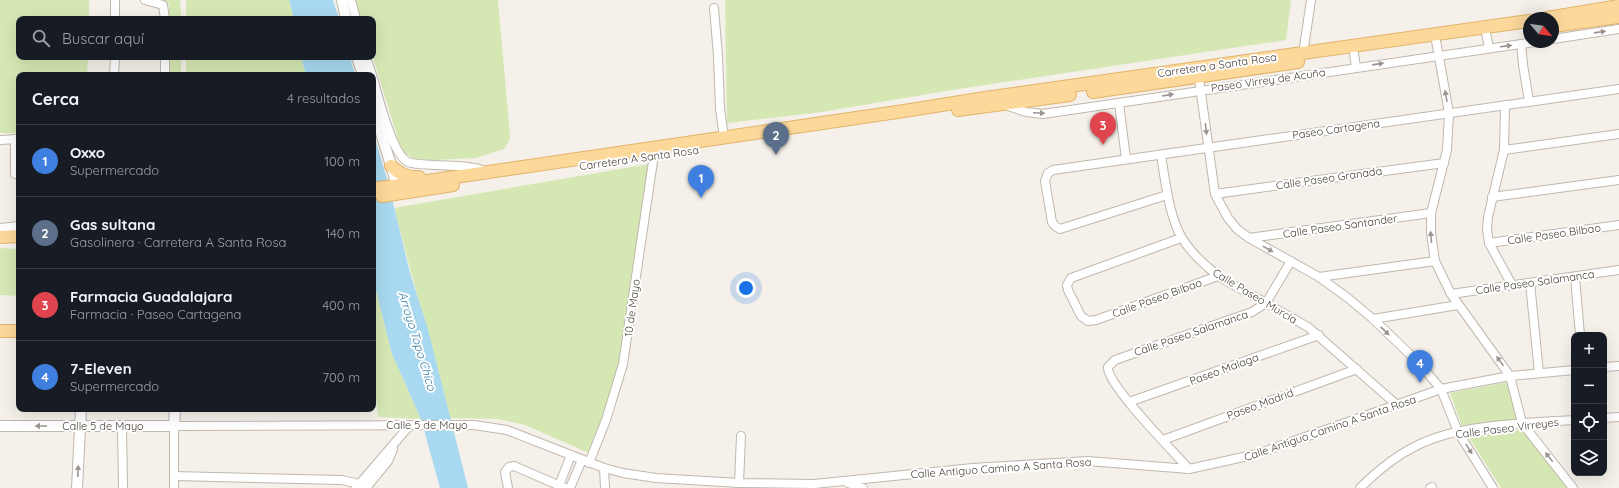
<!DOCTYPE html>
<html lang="es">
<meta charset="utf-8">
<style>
body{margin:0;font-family:Quicksand,sans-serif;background:#20242c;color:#f1f3f6}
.controls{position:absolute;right:12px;bottom:12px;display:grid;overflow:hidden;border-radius:8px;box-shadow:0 4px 16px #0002}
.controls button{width:36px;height:36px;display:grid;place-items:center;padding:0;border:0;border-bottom:1px solid #363941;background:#171b24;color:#f1f3f6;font:20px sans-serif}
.compass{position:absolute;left:1523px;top:12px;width:36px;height:36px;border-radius:50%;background:#171b24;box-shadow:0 4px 16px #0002;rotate:119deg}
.you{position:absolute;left:746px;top:288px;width:14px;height:14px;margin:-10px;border:3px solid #fff;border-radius:50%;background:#1a73e8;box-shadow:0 0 0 6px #1a73e833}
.badge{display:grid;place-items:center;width:26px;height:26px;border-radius:50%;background:#f62c1f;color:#fff;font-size:13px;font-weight:700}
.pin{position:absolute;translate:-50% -33px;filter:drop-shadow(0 1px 2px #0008)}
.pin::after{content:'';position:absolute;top:21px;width:14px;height:12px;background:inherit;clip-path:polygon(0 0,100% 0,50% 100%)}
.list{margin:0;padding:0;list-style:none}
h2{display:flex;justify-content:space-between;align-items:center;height:52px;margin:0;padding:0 16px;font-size:17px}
h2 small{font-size:13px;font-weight:400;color:#9ea1a6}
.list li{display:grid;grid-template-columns:26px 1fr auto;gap:12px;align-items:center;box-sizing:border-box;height:72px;padding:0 16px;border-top:1px solid #363941}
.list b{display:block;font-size:15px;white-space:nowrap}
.list p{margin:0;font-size:13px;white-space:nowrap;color:#9ea1a6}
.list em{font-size:13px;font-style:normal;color:#9ea1a6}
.icon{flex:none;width:22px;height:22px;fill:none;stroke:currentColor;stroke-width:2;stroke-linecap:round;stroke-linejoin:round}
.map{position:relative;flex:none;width:1619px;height:488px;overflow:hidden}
.search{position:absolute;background:#171b24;box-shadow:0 4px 16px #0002;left:16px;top:16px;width:360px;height:44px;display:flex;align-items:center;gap:10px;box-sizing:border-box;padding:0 14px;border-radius:8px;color:#9ea1a6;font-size:15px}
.panel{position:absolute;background:#171b24;box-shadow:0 4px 16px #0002;left:16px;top:72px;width:360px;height:340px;border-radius:8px}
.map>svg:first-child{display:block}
.green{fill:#d5e8b4}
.water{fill:#a8d9f0}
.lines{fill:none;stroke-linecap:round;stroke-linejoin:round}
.minor-casing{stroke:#c0b7ad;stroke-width:10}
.tertiary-casing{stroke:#c0b7ad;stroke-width:12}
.primary-casing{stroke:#e2b36a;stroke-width:14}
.minor{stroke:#fff;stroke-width:8}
.tertiary{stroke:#fff;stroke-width:10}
.primary{stroke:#fcd89b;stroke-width:12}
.oneway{fill:#9b9692}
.labels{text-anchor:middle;stroke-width:4;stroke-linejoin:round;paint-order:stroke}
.street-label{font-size:11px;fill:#494138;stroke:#fff}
.water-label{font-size:12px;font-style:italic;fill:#2f7da4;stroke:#fff}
</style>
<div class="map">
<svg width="1619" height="488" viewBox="0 0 1619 488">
<rect width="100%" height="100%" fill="#f5f1ea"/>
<g class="green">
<polygon points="0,0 89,0 89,19 19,19 19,57 88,57 87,75 19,75 19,133 0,133"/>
<polygon points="161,0 180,0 181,19 169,19 169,4"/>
<polygon points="186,0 289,0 294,19 186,19"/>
<polygon points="355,0 498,0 510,136 509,141 504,149 476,158 434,160 414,159 404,152 400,146 373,57 373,19 361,19"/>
<polygon points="725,0 1291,0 1286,40 952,90 822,112 727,123"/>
<rect x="168" y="57" width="13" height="18"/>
<polygon points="186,57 301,57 306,75 186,75"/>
<polygon points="649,164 620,369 589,453 525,425 497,419 450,418 394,208"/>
<polygon points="0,248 18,249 16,281 19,281 19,296 0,295"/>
<polygon points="373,278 392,354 421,419 378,417 373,367"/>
<polygon points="1508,382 1518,420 1462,426 1450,393"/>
<polygon points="1521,430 1570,488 1501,488 1468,436"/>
</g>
<g class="water">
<polygon points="289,0 333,0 339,19 294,19"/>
<polygon points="301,57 350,57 355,75 306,75"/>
<polygon points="373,132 388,182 410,273 428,329 468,488 440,488 421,419 392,354 373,278"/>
</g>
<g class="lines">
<defs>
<g id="minor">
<polyline points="145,0 163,5 165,19"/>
<polyline points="351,0 356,19"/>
<polyline points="714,8 718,56 720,109 724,137"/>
<polyline points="115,19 115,0"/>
<polyline points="1485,28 1489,48"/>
<polyline points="1435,35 1449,113 1447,150 1431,213 1431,233 1435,261 1451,294 1510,376 1522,423 1573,488"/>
<polyline points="1553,39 1619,29"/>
<polyline points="1521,44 1523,65 1529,101"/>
<polyline points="1303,54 1311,0"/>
<polyline points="1354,54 1356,67"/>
<polyline points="366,57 372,75"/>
<polyline points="1198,72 1215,194 1228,218 1237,229 1249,238 1319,277 1348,298 1373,319 1418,362 1441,389 1458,432 1493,488"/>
<polyline points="114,75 115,57"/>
<polyline points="165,75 165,57"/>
<path d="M373,78C378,96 392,155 408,162C415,165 427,164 435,165C453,166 469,165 486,171"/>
<polyline points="1119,103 1126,159"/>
<polyline points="1005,105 1026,112 1043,114 1535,42"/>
<polyline points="1505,105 1504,150 1488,217 1487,230 1489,243 1512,285"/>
<polyline points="0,140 19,139"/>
<polyline points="1504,150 1619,134"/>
<path d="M1161,155C1165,179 1169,217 1182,238C1191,253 1205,265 1218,276L1308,327L1397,405"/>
<polyline points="15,174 15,139"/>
<polyline points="1215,194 1444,163"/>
<polyline points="1167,195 1060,229 1055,226 1052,222 1045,181 1048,173 1053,170 1619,89"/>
<polyline points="1492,197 1619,180"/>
<polyline points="1181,238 1071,278 1067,285 1068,290 1081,316 1088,321 1096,320 1218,276"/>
<polyline points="1249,238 1431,213"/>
<polyline points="1489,243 1619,225"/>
<polyline points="1319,277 1435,261"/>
<polyline points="1575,277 1580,335"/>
<polyline points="1530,283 1539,373"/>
<polyline points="1451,294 1619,270"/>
<polyline points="1373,319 1458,305"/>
<polyline points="1604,367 1619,366"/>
<polyline points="1129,402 1319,335"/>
<polyline points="1604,418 1619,417"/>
<polyline points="122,426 123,488"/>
<polyline points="1163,440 1357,369"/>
<polyline points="589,463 606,420 623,364 655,148"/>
<polyline points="604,468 605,488"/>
<path d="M1189,469C1174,452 1106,384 1108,367L1115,360L1252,312L1266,303L1291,261"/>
<polyline points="174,476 342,480 359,484 363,488"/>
<polyline points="739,483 741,436"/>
<polyline points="848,483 863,488"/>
<polyline points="174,488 174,426 474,425 507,430 604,468 623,473 656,478 739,483 814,484 973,468 1088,461 1189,469 1257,454 1441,389 1510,376 1574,370"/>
<polyline points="356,488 410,425"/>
<polyline points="366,488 388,461 393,449"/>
<polyline points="508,488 505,472 509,467 514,466 565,488"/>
<polyline points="558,488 571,455"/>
<polyline points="570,488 582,460"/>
<path d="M1360,488C1377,471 1397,455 1418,445C1460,424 1527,423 1574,420"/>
<polyline points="1430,488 1432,487"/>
</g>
<g id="tertiary">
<polyline points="342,0 346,19"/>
<polyline points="357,57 363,75"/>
<polyline points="373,107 397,185"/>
<polyline points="0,229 19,227"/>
<polyline points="0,426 174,426 175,409"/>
<polyline points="77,488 81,409"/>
</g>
<g id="primary">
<polyline points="1547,18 1619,6"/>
<polyline points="1553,26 1619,17"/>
<polyline points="1093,92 1298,62"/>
<polyline points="958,110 1070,95"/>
<path d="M391,166C400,174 407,178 419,177"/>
<polyline points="373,189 904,111 985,98 1529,21"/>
<polyline points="382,196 453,185"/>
<polyline points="0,237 19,236"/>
<polyline points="0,331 19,331"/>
</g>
</defs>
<use href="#minor" class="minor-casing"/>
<use href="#tertiary" class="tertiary-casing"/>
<use href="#primary" class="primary-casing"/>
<use href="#minor" class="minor"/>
<use href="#tertiary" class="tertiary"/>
<use href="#primary" class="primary"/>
</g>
<defs><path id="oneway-solid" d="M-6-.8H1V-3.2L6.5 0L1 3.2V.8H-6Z"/></defs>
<g class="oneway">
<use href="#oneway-solid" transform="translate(1600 32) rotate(-8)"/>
<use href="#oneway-solid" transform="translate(1506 46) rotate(-7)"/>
<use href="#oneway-solid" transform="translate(1378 64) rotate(-8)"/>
<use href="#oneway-solid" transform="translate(1168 95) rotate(-9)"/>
<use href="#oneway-solid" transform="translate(1446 96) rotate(-100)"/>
<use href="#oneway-solid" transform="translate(1039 113) rotate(2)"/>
<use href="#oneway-solid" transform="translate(1206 129) rotate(83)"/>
<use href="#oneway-solid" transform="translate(1431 237) rotate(-95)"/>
<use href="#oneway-solid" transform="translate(1268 249) rotate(29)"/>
<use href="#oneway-solid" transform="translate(1385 331) rotate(44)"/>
<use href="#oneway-solid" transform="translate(1500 361) rotate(-126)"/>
<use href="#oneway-solid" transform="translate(41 426) rotate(180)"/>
<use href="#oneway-solid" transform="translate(1469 449) rotate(58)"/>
<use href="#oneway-solid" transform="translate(1549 457) rotate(-128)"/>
<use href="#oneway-solid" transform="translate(78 471) rotate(-88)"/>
</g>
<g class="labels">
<g class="street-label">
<text transform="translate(1217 65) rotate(-8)" y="4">Carretera a Santa Rosa</text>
<text transform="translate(1268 80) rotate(-8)" y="4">Paseo Virrey de Acuña</text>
<text transform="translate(1336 129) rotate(-8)" y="4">Paseo Cartagena</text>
<text transform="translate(639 158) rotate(-8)" y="4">Carretera A Santa Rosa</text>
<text transform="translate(1329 178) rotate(-8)" y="4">Calle Paseo Granada</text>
<text transform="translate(1340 226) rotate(-8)" y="4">Calle Paseo Santander</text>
<text transform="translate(1554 234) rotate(-8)" y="4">Calle Paseo Bilbao</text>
<text transform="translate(1535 282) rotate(-8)" y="4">Calle Paseo Salamanca</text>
<text transform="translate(1255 296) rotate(31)" y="4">Calle Paseo Murcia</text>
<text transform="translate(1157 298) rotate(-20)" y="4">Calle Paseo Bilbao</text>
<text transform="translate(632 308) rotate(-82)" y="4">10 de Mayo</text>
<text transform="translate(1191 333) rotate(-19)" y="4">Calle Paseo Salamanca</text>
<text transform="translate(1224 369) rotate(-20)" y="4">Paseo Malaga</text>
<text transform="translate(1260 404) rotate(-20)" y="4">Paseo Madrid</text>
<text x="427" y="429">Calle 5 de Mayo</text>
<text x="103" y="430">Calle 5 de Mayo</text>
<text transform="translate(1330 428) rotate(-19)" y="4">Calle Antiguo Camino A Santa Rosa</text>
<text transform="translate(1507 428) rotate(-7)" y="4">Calle Paseo Virreyes</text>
<text transform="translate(1001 468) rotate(-4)" y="4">Calle Antiguo Camino A Santa Rosa</text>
</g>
<g class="water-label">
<text transform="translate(417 341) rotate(73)" y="4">Arroyo Topo Chico</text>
</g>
</g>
</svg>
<div class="controls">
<button>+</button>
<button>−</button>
<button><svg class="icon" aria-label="locate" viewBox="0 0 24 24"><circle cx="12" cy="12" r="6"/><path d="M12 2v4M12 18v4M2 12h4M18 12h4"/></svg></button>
<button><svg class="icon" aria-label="layers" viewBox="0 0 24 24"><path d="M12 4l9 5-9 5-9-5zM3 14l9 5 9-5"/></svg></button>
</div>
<svg class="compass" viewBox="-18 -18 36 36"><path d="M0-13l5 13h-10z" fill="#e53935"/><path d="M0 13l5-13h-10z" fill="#9ea1a6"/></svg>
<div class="you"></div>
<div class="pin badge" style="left:701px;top:198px;background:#3f7fe0">1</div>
<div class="pin badge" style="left:776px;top:155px;background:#5c6f8a">2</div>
<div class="pin badge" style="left:1103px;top:145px;background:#e0444e">3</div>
<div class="pin badge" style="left:1420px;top:383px;background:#3f7fe0">4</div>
<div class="search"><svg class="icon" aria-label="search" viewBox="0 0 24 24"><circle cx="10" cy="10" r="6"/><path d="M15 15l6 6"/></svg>Buscar aquí</div>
<section class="panel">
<h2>Cerca<small>4 resultados</small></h2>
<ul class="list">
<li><span class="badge" style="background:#3f7fe0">1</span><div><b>Oxxo</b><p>Supermercado</p></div><em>100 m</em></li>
<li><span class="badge" style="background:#5c6f8a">2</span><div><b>Gas sultana</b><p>Gasolinera · Carretera A Santa Rosa</p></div><em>140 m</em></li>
<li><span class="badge" style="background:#e0444e">3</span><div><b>Farmacia Guadalajara</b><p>Farmacia · Paseo Cartagena</p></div><em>400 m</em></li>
<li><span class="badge" style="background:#3f7fe0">4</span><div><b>7-Eleven</b><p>Supermercado</p></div><em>700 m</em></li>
</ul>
</section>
</div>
